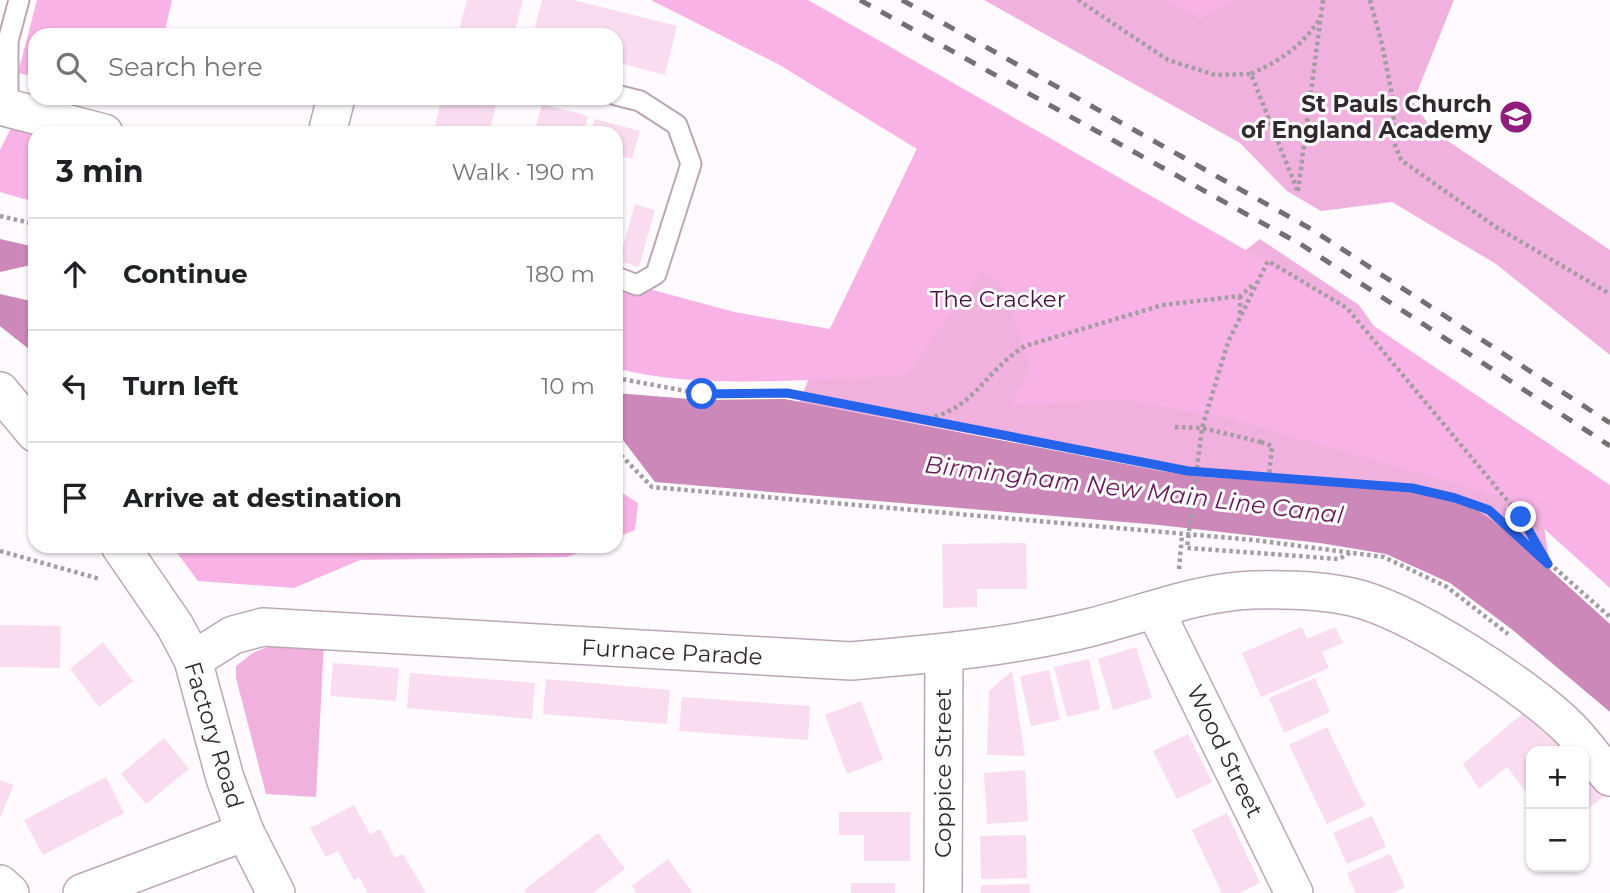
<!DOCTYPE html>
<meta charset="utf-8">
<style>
body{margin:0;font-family:Montserrat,sans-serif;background:#f6f6f6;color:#202124}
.controls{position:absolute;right:21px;bottom:21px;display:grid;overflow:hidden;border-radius:14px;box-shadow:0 2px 5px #0004}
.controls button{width:63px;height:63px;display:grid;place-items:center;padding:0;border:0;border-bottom:2px solid #e0e0e0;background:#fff;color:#202124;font:35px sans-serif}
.stop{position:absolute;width:21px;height:21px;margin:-16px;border:5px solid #2563eb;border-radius:50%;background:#fff}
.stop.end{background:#2563eb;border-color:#fff;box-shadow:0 2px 7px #0008}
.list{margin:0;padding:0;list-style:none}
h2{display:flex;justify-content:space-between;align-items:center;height:91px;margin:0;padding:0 28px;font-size:30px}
h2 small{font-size:23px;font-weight:400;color:#757577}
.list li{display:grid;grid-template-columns:46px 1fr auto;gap:21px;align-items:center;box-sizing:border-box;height:112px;padding:0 28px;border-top:2px solid #e0e0e0}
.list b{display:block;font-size:26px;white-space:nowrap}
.list em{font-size:23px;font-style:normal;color:#757577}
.icon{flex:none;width:38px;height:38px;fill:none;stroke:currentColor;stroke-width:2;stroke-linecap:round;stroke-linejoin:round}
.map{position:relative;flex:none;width:1610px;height:893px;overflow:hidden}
.search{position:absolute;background:#fff;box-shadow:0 2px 5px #0004;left:28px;top:28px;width:595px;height:77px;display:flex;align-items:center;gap:18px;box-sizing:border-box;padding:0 24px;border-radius:21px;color:#757577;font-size:26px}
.panel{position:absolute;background:#fff;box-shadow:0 2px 5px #0004;left:28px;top:126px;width:595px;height:427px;border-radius:21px}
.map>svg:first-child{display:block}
.green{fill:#f0b1df}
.forest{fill:#f8b2e5}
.water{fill:#cb88b9}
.building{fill:#f9dcf0}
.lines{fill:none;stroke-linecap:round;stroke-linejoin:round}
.service-casing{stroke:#bca6b5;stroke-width:23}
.minor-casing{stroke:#bca6b5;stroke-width:40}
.path{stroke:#a39da1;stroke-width:4.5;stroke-dasharray:3.5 3.5;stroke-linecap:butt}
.service{stroke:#fff;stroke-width:19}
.minor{stroke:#fff;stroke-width:37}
.rail{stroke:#756e73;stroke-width:5;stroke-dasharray:12 12;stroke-linecap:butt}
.path-bridge{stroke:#a39da1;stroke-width:4.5;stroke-dasharray:3.5 3.5;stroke-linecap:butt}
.route{stroke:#2563eb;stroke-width:9}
.labels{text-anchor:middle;stroke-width:6;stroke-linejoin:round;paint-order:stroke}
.poi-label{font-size:23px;font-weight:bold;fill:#31292f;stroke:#fff;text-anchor:end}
.park-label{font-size:23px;fill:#4a0e3f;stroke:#fff}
.street-label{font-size:23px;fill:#31292f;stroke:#fff}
.water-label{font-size:24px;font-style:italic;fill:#671858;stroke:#fff}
</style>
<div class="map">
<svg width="1610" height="893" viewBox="0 0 1610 893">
<rect width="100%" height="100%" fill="#fffafd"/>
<g class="green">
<polygon points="984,0 1454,0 1413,102 1433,131 1610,250 1610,355 1496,264 1392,202 1321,211 1287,191 1240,143"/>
<polygon points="917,149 1222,268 1260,239 1359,305 1399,362 1540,499 1551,573 1504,528 1465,502 1417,490 1204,477 799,402 830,329"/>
<polygon points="279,642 324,643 316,797 266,794 236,678 236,666 253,653"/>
</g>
<g class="forest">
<polygon points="37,0 172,0 164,35 35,35 35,77 18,73"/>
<path d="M651,0H808L1347,308L1610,485V588L1512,500L1232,419L1120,399L1009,406L1031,371L1002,284L982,272L905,376C819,378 697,391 616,368V280L734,312L830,329L917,149L778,64Z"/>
<polygon points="1168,0 1238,0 1200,18"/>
<polygon points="12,126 35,133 35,202 0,192 0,150"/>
<polygon points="616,489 638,503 635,530 616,538"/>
<polygon points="172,546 597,546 567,557 360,560 294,588 198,581"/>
</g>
<g class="water">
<polygon points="0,239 35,247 35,264 0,272"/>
<polygon points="0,294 35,302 35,354 0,326"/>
<polygon points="616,393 702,400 785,399 1162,471 1205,477 1417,490 1465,502 1504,528 1610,624 1610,712 1514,631 1450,583 1386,554 1320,543 1159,525 655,482 616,431"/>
</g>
<g class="building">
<polygon points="467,0 523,0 514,35 458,35"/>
<polygon points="542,0 573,0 677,26 665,75 616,62 616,35 533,35"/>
<polygon points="442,98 498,98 489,133 433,133"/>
<polygon points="542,104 588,116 584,133 534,133"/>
<polygon points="595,119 640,131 632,159 616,155 616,133 591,133"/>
<polygon points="635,204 655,210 639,267 619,261"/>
<polygon points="1026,543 1027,589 977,589 977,607 943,608 942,544"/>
<polygon points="0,625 61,626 60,668 0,667"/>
<polygon points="1302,627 1307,639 1335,627 1343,643 1322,652 1329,668 1261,697 1242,653"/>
<polygon points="103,642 133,681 99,707 70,669"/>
<polygon points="1136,647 1152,698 1113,710 1098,659"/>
<polygon points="1089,659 1100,709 1067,717 1054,667"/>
<polygon points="333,663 399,668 396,701 330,696"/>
<polygon points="1049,670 1060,720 1031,726 1020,676"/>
<polygon points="1012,671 1025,756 987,755 989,691"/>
<polygon points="410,673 535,683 532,719 407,708"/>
<polygon points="1315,678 1330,712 1284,733 1269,698"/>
<polygon points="546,679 670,690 667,724 543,714"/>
<polygon points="682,697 810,706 808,740 679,731"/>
<polygon points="861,701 883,760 847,774 825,715"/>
<polygon points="1523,713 1565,751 1531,751 1531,799 1507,767 1479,789 1463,764"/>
<polygon points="1327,727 1365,806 1327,824 1289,745"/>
<polygon points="1188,734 1212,782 1177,799 1153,751"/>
<polygon points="164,738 189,769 146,804 121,774"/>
<polygon points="1584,769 1609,792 1584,812"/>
<polygon points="1025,770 1028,821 987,824 984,773"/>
<polygon points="106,777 124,813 43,855 24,820"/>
<polygon points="0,780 14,785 0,818"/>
<polygon points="354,805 370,834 380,829 395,858 403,854 426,893 368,893 359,877 354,880 338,851 326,857 310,828"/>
<polygon points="839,812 910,812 910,861 864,861 864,835 839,835"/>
<polygon points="1227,813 1260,883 1239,893 1222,893 1192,830"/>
<polygon points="1372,816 1386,847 1347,864 1333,833"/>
<polygon points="598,833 625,869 593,893 526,893 524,890"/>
<polygon points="1026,835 1027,878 981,879 980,836"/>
<polygon points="1390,854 1405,887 1393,893 1356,893 1347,873"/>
<polygon points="668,859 693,893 637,893 632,886"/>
<rect x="851" y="883" width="44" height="10"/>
<polygon points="1030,884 1030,893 981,893 981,885"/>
</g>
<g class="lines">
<defs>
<g id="service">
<polyline points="616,95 640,101 677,125 691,164 656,274 637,285 616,277"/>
<polyline points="8,109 8,41 19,0"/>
</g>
<g id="minor">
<polyline points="0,106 104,133"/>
<polyline points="327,133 336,98"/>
<polyline points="0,391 35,433"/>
<polyline points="120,546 175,626 193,660 225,778 245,832 276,893"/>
<polyline points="1155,610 1294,893"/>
<path d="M193,660L233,635L263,627L851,661C932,654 1013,647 1092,627C1144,614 1198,592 1252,590C1284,589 1321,590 1352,597C1410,610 1527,686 1569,728C1584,743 1596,761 1610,777"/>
<polyline points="0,884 10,893"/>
<polyline points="82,893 245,832"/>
<polyline points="943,893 944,653"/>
</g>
</defs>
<use href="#service" class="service-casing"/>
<use href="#minor" class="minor-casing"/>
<g class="path">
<polyline points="1078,0 1168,60 1215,75 1251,74 1298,192"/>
<polyline points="1370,0 1382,44 1394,105 1393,140 1401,160 1496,227 1610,294"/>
<path d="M1251,74C1282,59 1300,48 1320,19"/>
<polyline points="1298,191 1323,0"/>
<polyline points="0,216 35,224"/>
<polyline points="1240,296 1240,316"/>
<polyline points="616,378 702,394 787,393 1188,471 1363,482 1455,497 1489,510 1610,617"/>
<path d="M921,420C976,410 982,373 1025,346L1163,305L1240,296L1255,283"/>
<polyline points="1175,427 1202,428 1228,342 1268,261 1347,308 1521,517 1545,558"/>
<polyline points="1261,442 1272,446 1269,477"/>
<polyline points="616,450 652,487 1254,540 1384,557 1447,587 1508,634"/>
<polyline points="0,551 100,579"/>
<polyline points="1179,569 1182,535"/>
</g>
<use href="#service" class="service"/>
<use href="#minor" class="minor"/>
<g class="rail">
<polyline points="860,0 1302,245 1610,446"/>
<polyline points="902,0 1311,229 1610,423"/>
</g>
<polyline class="path-bridge" points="1261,442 1202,428 1187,548 1339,559 1351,552"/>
</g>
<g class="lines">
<polyline class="route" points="702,394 787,393 1188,471 1412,488 1455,498 1489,510 1548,564 1521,517"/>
</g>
<defs>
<symbol id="school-disc" viewBox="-11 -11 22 22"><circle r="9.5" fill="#911d7c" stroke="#fff"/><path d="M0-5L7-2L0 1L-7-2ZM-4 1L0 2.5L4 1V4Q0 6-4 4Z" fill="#fff"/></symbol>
</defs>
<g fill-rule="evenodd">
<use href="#school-disc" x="1497" y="98" width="38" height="38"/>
</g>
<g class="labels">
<g class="poi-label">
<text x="1492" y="112">St Pauls Church<tspan x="1492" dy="26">of England Academy</tspan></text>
</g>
<g class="park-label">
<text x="998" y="307">The Cracker</text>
</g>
<g class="street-label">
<text transform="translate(672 652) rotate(3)" y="8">Furnace Parade</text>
<text transform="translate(214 735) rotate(73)" y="8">Factory Road</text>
<text transform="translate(1225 751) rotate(64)" y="8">Wood Street</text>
<text transform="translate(943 773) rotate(-90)" y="8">Coppice Street</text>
</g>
<g class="water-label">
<text transform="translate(1134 490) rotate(7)" y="8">Birmingham New Main Line Canal</text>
</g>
</g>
</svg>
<div class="controls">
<button>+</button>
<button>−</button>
</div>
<div class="stop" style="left:702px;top:394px"></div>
<div class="stop end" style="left:1521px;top:517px"></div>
<div class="search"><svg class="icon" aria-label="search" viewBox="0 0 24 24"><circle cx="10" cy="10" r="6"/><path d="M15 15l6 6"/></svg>Search here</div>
<section class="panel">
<h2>3 min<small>Walk · 190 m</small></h2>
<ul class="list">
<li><svg class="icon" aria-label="ahead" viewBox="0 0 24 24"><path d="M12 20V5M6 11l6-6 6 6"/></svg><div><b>Continue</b></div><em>180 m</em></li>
<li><svg class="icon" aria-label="left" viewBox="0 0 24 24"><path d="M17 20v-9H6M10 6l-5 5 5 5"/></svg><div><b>Turn left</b></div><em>10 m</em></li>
<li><svg class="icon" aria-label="arrive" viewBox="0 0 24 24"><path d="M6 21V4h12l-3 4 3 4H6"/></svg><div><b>Arrive at destination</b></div></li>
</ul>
</section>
</div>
